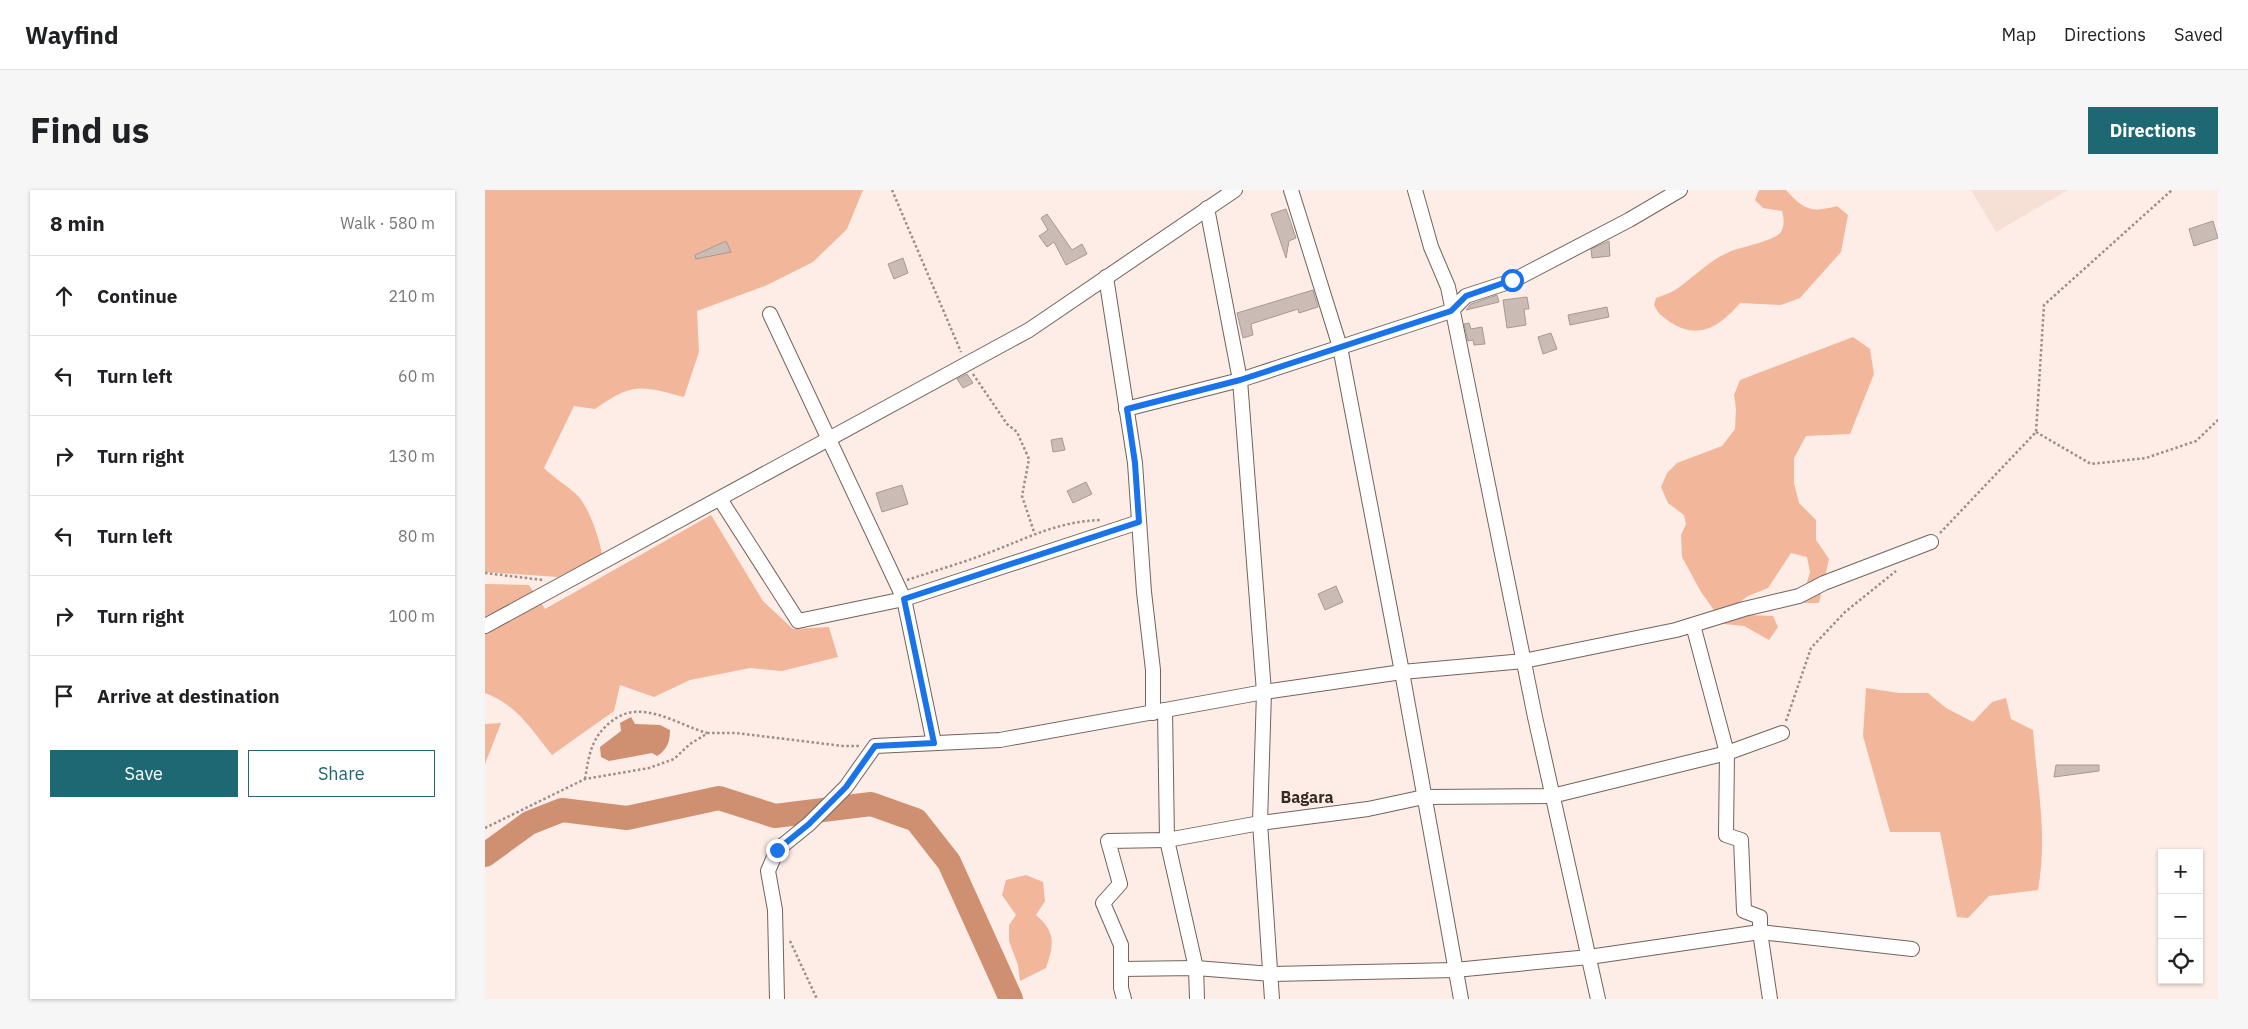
<!DOCTYPE html>
<meta charset="utf-8">
<style>
body{margin:0;font-family:"IBM Plex Sans",sans-serif;background:#f6f6f6;color:#202124}
.controls{position:absolute;right:15px;bottom:15px;display:grid;overflow:hidden;border-radius:0px;box-shadow:0 1px 4px #0004}
.controls button{width:45px;height:45px;display:grid;place-items:center;padding:0;border:0;border-bottom:1px solid #e0e0e0;background:#fff;color:#202124;font:25px sans-serif}
.stop{position:absolute;width:15px;height:15px;margin:-11px;border:4px solid #1a73e8;border-radius:50%;background:#fff}
.stop.end{background:#1a73e8;border-color:#fff;box-shadow:0 1px 5px #0008}
.list{margin:0;padding:0;list-style:none}
h2{display:flex;justify-content:space-between;align-items:center;height:65px;margin:0;padding:0 20px;font-size:21px}
h2 small{font-size:16px;font-weight:400;color:#757577}
.list li{display:grid;grid-template-columns:32px 1fr auto;gap:15px;align-items:center;box-sizing:border-box;height:80px;padding:0 20px;border-top:1px solid #e0e0e0}
.list b{display:block;font-size:19px;white-space:nowrap}
.list em{font-size:16px;font-style:normal;color:#757577}
.actions{display:flex;gap:10px;padding:15px 20px}
.actions a{flex:1;padding:11px 0;border:1px solid #1e6874;border-radius:0px;text-align:center;font-size:18px;color:#1e6874}
.actions .main{background:#1e6874;color:#fff}
.icon{flex:none;width:28px;height:28px;fill:none;stroke:currentColor;stroke-width:2;stroke-linecap:round;stroke-linejoin:round}
.map{position:relative;flex:none;width:1733px;height:809px;overflow:hidden;border-radius:0px}
header{display:flex;align-items:center;gap:30px;box-sizing:border-box;height:70px;padding:0 25px;background:#fff;border-bottom:1px solid #e0e0e0}
header strong{font-size:24px}
nav{display:flex;gap:28px;margin-inline-start:auto;font-size:18px}
.intro{display:flex;align-items:center;justify-content:space-between;box-sizing:border-box;height:120px;padding:0 30px}
h1{margin:0;font-size:35px}
.button{padding:12px 22px;border-radius:0px;background:#1e6874;color:#fff;font-size:18px;font-weight:700}
main{display:flex;gap:30px;padding:0 30px}
aside{flex:1;background:#fff;border-radius:0px;box-shadow:0 1px 4px #0004}
.map>svg:first-child{display:block}
.built{fill:#f6dfd4}
.green{fill:#f2b69a}
.water{fill:#cf8f71}
.lines{fill:none;stroke-linecap:round;stroke-linejoin:round}
.river{stroke:#cf8f71;stroke-width:24}
.building{fill:#cabbb4;stroke:#a89993}
.minor-casing{stroke:#71635d;stroke-width:16}
.path{stroke:#998e89;stroke-width:2.5;stroke-dasharray:2.5 2.5;stroke-linecap:butt}
.minor{stroke:#fff;stroke-width:14}
.route{stroke:#1a73e8;stroke-width:6}
.labels{text-anchor:middle;stroke-width:4;stroke-linejoin:round;paint-order:stroke}
.quarter-label{font-size:16px;font-weight:bold;fill:#362a25;stroke:#fdede6}
</style>
<header>
<strong>Wayfind</strong>
<nav><a>Map</a><a>Directions</a><a>Saved</a></nav>
</header>
<div class="intro"><h1>Find us</h1><a class="button">Directions</a></div>
<main>
<aside>
<h2>8 min<small>Walk · 580 m</small></h2>
<ul class="list">
<li><svg class="icon" aria-label="ahead" viewBox="0 0 24 24"><path d="M12 20V5M6 11l6-6 6 6"/></svg><div><b>Continue</b></div><em>210 m</em></li>
<li><svg class="icon" aria-label="left" viewBox="0 0 24 24"><path d="M17 20v-9H6M10 6l-5 5 5 5"/></svg><div><b>Turn left</b></div><em>60 m</em></li>
<li><svg class="icon" aria-label="right" viewBox="0 0 24 24"><path d="M7 20v-9h11M14 6l5 5-5 5"/></svg><div><b>Turn right</b></div><em>130 m</em></li>
<li><svg class="icon" aria-label="left" viewBox="0 0 24 24"><path d="M17 20v-9H6M10 6l-5 5 5 5"/></svg><div><b>Turn left</b></div><em>80 m</em></li>
<li><svg class="icon" aria-label="right" viewBox="0 0 24 24"><path d="M7 20v-9h11M14 6l5 5-5 5"/></svg><div><b>Turn right</b></div><em>100 m</em></li>
<li><svg class="icon" aria-label="arrive" viewBox="0 0 24 24"><path d="M6 21V4h12l-3 4 3 4H6"/></svg><div><b>Arrive at destination</b></div></li>
</ul>
<div class="actions"><a class="main">Save</a><a>Share</a></div>
</aside>
<div class="map">
<svg width="1733" height="809" viewBox="0 0 1733 809">
<rect width="100%" height="100%" fill="#fdede6"/>
<polygon class="built" points="1486,0 1583,0 1511,42"/>
<g class="green">
<path d="M0,0H378L362,39L328,72L280,96L212,121L214,162L199,207C155,196 149,192 110,219L89,216L59,278C69,288 84,297 93,306C104,318 114,347 117,364L73,387L0,382Z"/>
<path d="M1274,0H1301C1319,20 1326,23 1352,16L1363,25L1356,62L1315,108L1296,115L1255,113C1235,136 1214,151 1185,132C1177,126 1173,124 1169,115L1171,108C1178,105 1187,103 1193,98C1210,86 1224,71 1244,62C1256,57 1288,51 1295,43C1300,37 1299,28 1297,21L1278,18L1270,10Z"/>
<polygon points="1368,147 1385,159 1389,184 1365,244 1321,246 1309,268 1309,293 1314,313 1331,330 1331,350 1344,369 1334,413 1316,413 1325,382 1322,367 1306,363 1283,398 1263,406 1249,416 1265,425 1288,426 1293,437 1284,450 1259,436 1239,434 1216,402 1197,367 1196,345 1201,334 1199,325 1183,313 1176,297 1182,283 1192,273 1237,256 1250,239 1251,219 1249,205 1255,190"/>
<path d="M226,325L278,411L308,439L344,437L353,467L297,481L265,478L205,490L169,507L135,495L129,521L67,565C46,539 32,515 0,503V394L44,395L60,419Z"/>
<path d="M1381,498L1414,503H1443L1461,518L1488,532L1507,512L1521,508L1526,529L1548,540C1552,596 1563,644 1553,700L1504,706L1483,728L1472,727L1455,642H1405L1378,546Z"/>
<polygon points="16,533 0,574 0,534"/>
<path d="M541,685L558,692L560,711L551,725C571,742 569,754 561,778L535,791L533,775L524,751V735L531,725L517,705L521,690Z"/>
</g>
<path class="water" d="M146,527L150,534L175,535L185,540C185,552 182,560 172,566L167,563L124,571L116,567L115,557L136,541L135,533Z"/>
<g class="lines">
<polyline class="river" points="0,665 44,633 77,620 142,628 234,608 290,626 386,614 431,630 464,672 526,809"/>
</g>
<g class="building">
<polygon points="801,19 811,48 804,51 801,68 786,24"/>
<polygon points="562,24 587,60 597,54 602,64 581,75 569,52 562,57 554,46 563,40 556,28"/>
<polygon points="1728,31 1733,48 1709,56 1704,39"/>
<polygon points="241,51 246,62 211,69 210,65"/>
<polygon points="1124,51 1125,66 1107,68 1106,59"/>
<polygon points="418,68 423,83 409,89 403,74"/>
<polygon points="828,100 833,117 814,123 813,119 766,134 768,145 758,148 752,123"/>
<polygon points="1012,105 1014,112 981,120 986,114"/>
<polygon points="1042,107 1044,119 1039,119 1041,135 1022,138 1018,110"/>
<polygon points="1122,117 1124,127 1085,135 1083,125"/>
<polygon points="984,133 986,139 997,137 1000,154 989,155 988,150 983,151 979,134"/>
<polygon points="1066,143 1072,159 1058,164 1053,147"/>
<polygon points="482,184 488,193 478,198 472,189"/>
<polygon points="577,248 580,260 568,262 566,250"/>
<polygon points="601,292 607,304 588,313 582,301"/>
<polygon points="417,295 423,314 397,322 391,303"/>
<polygon points="851,396 858,412 840,420 833,404"/>
<polygon points="1571,575 1614,575 1614,581 1569,587"/>
</g>
<g class="lines">
<defs>
<g id="minor">
<polyline points="806,0 855,157 917,482 976,809"/>
<polyline points="930,0 946,57 963,97 1050,527 1113,809"/>
<polyline points="722,18 755,190 779,502 775,633 787,809"/>
<polyline points="621,87 650,273 659,402 668,480 668,523"/>
<polyline points="285,124 419,409 449,553"/>
<polyline points="641,219 755,190 966,121 981,106 1027,91 1144,30 1195,0"/>
<polyline points="235,309 313,431 419,409 654,332"/>
<polyline points="1208,435 1242,563 1241,645 1256,650 1259,721 1275,727 1275,742 1285,809"/>
<polyline points="0,436 544,140 750,0"/>
<polyline points="680,520 682,650 711,778 712,809"/>
<polyline points="636,779 711,778 787,784 970,780 1104,767 1275,742 1427,759"/>
<polyline points="292,809 290,720 283,681 292,660 324,634 361,597 390,556 515,550 779,502 917,482 1039,471 1191,440 1259,419 1314,406 1339,393 1446,352"/>
<polyline points="639,809 636,798 636,755 618,713 635,694 623,651 682,650 775,633 883,619 939,607 1067,606 1242,563 1297,543"/>
</g>
</defs>
<use href="#minor" class="minor-casing"/>
<g class="path">
<polyline points="407,0 476,162"/>
<polyline points="488,184 522,234 532,242 544,269 537,306 549,342"/>
<polyline points="1551,242 1606,274 1661,268 1711,251 1733,230"/>
<polyline points="1455,343 1551,242 1559,115 1687,0"/>
<polyline points="0,383 58,390"/>
<path d="M422,390C449,381 477,373 503,363C543,348 573,331 617,330"/>
<polyline points="1301,531 1326,458 1360,422 1411,381"/>
<path d="M100,589C104,565 106,547 127,531C156,508 191,534 222,543"/>
<polyline points="0,638 100,589 164,578 189,569 205,554 223,543 251,543 358,556 375,556"/>
<polyline points="305,751 332,809"/>
</g>
<use href="#minor" class="minor"/>
</g>
<g class="lines">
<polyline class="route" points="292,660 324,634 361,597 390,556 449,553 419,409 654,332 650,273 642,219 755,190 966,121 981,106 1027,90"/>
</g>
<g class="labels">
<g class="quarter-label">
<text x="822" y="613">Bagara</text>
</g>
</g>
</svg>
<div class="controls">
<button>+</button>
<button>−</button>
<button><svg class="icon" aria-label="locate" viewBox="0 0 24 24"><circle cx="12" cy="12" r="6"/><path d="M12 2v4M12 18v4M2 12h4M18 12h4"/></svg></button>
</div>
<div class="stop" style="left:1027px;top:90px"></div>
<div class="stop end" style="left:292px;top:660px"></div>
</div>
</main>
